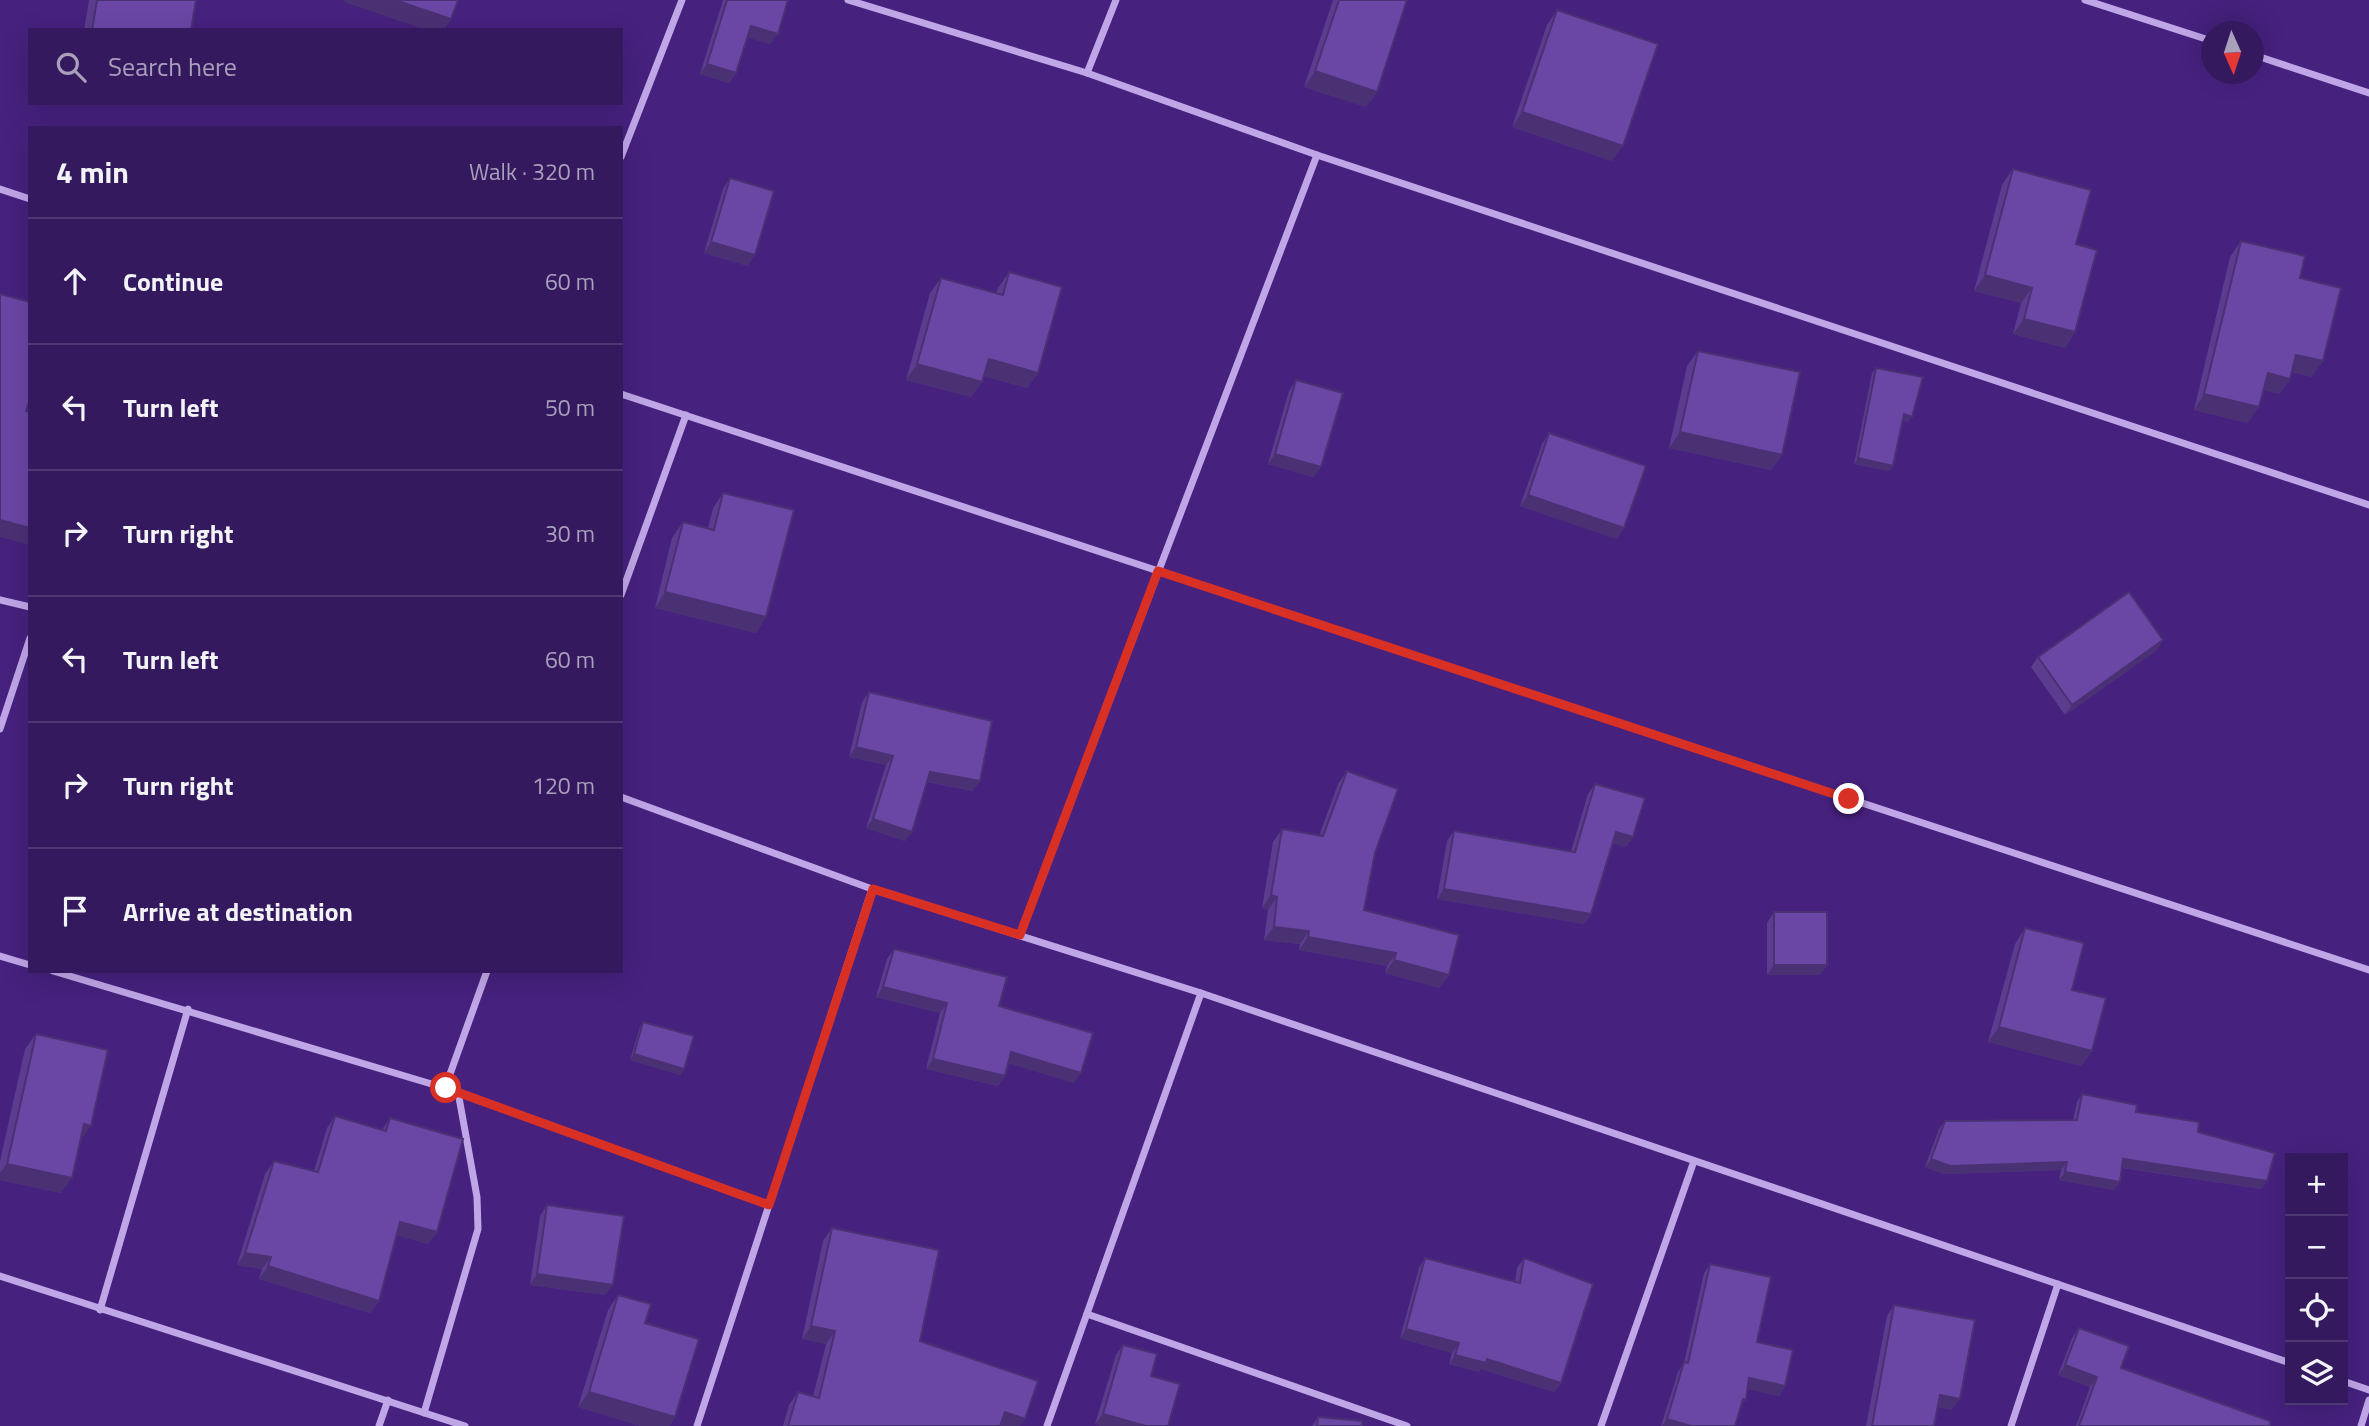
<!DOCTYPE html>
<meta charset="utf-8">
<style>
body{margin:0;font-family:"Titillium Web",sans-serif;background:#3c2264;color:#f1f3f6}
.controls{position:absolute;right:21px;bottom:21px;display:grid;overflow:hidden;border-radius:0px;box-shadow:0 7px 28px #0002}
.controls button{width:63px;height:63px;display:grid;place-items:center;padding:0;border:0;border-bottom:2px solid #4e3873;background:#34195e;color:#f1f3f6;font:35px sans-serif}
.compass{position:absolute;left:2201px;top:21px;width:63px;height:63px;border-radius:50%;background:#34195e;box-shadow:0 7px 28px #0002;rotate:177deg}
.stop{position:absolute;width:21px;height:21px;margin:-16px;border:5px solid #d93025;border-radius:50%;background:#fff}
.stop.end{background:#d93025;border-color:#fff;box-shadow:0 2px 7px #0008}
.list{margin:0;padding:0;list-style:none}
h2{display:flex;justify-content:space-between;align-items:center;height:91px;margin:0;padding:0 28px;font-size:30px}
h2 small{font-size:23px;font-weight:400;color:#a9a0bc}
.list li{display:grid;grid-template-columns:46px 1fr auto;gap:21px;align-items:center;box-sizing:border-box;height:126px;padding:0 28px;border-top:2px solid #4e3873}
.list b{display:block;font-size:26px;white-space:nowrap}
.list em{font-size:23px;font-style:normal;color:#a9a0bc}
.icon{flex:none;width:38px;height:38px;fill:none;stroke:currentColor;stroke-width:2;stroke-linecap:round;stroke-linejoin:round}
.map{position:relative;flex:none;width:2369px;height:1426px;overflow:hidden}
.search{position:absolute;background:#34195e;box-shadow:0 7px 28px #0002;left:28px;top:28px;width:595px;height:77px;display:flex;align-items:center;gap:18px;box-sizing:border-box;padding:0 24px;border-radius:0px;color:#a9a0bc;font-size:26px}
.panel{position:absolute;background:#34195e;box-shadow:0 7px 28px #0002;left:28px;top:126px;width:595px;height:847px;border-radius:0px}
.map>svg:first-child{display:block}
.lines{fill:none;stroke-linecap:round;stroke-linejoin:round}
.street{stroke:#bfa6e7;stroke-width:7}
.wall{fill:#5b3c8e}
.shaded-wall{fill:#4a3174}
.building{fill:#6a46a5;stroke:#4a3174;stroke-width:2}
.route{stroke:#d93025;stroke-width:9}
</style>
<div class="map">
<svg width="2369" height="1426" viewBox="0 0 2369 1426">
<rect width="100%" height="100%" fill="#46217e"/>
<g class="lines">
<g class="street">
<polyline points="848,0 1087,73 1317,155 2369,505"/>
<polyline points="2085,0 2212,41"/>
<polyline points="2254,55 2369,93"/>
<polyline points="1087,73 1116,0"/>
<polyline points="621,157 682,0"/>
<polyline points="0,189 30,199"/>
<polyline points="621,394 2369,970"/>
<polyline points="621,595 686,415"/>
<polyline points="0,600 30,607"/>
<polyline points="0,729 30,638"/>
<polyline points="621,797 872,889 1201,993 2290,1363"/>
<polyline points="1020,935 1317,155"/>
<polyline points="0,956 30,965"/>
<polyline points="53,971 445,1088 769,1205"/>
<polyline points="445,1088 487,971"/>
<polyline points="0,1276 465,1426"/>
<polyline points="100,1310 188,1009"/>
<polyline points="1087,1314 1407,1426"/>
<polyline points="2343,1381 2369,1390"/>
<polyline points="424,1413 478,1229 477,1197 458,1092"/>
<polyline points="379,1426 388,1400"/>
<polyline points="697,1426 872,889"/>
<polyline points="1047,1426 1201,993"/>
<polyline points="1601,1426 1694,1161"/>
<polyline points="2011,1426 2058,1284"/>
<polyline points="2361,1426 2369,1400"/>
</g>
</g>
<g class="wall">
<polygon points="89,0 196,0 191,30 84,30"/>
<polygon points="723,0 788,0 770,44 747,37 736,73 729,83 700,74"/>
<polygon points="1333,0 1407,0 1377,92 1366,107 1304,87"/>
<polygon points="1557,10 1612,161 1512,127 1547,25"/>
<polygon points="2013,169 2076,244 2075,332 2065,348 2013,334 2021,303 1974,291 2002,185"/>
<polygon points="730,178 748,266 704,253 723,189"/>
<polygon points="2241,241 2300,278 2312,377 2292,372 2290,379 2279,394 2263,390 2248,423 2194,410 2230,257"/>
<polygon points="1009,272 1038,373 1027,388 984,376 982,382 971,397 906,380 930,293 941,278 996,293 998,288"/>
<polygon points="1698,351 1782,455 1771,470 1669,448 1687,366"/>
<polygon points="1876,368 1912,417 1908,422 1902,420 1893,466 1889,471 1854,464 1872,373"/>
<polygon points="1296,380 1321,467 1313,477 1268,464 1289,391"/>
<polygon points="1549,433 1617,539 1520,506 1542,444"/>
<polygon points="723,493 766,617 756,633 655,608 672,538 683,522 708,528 713,508"/>
<polygon points="2156,651 2065,715 2031,667 2038,657"/>
<polygon points="869,692 973,791 927,782 905,841 866,828 886,765 849,757 862,702"/>
<polygon points="1347,771 1375,853 1364,910 1449,975 1439,988 1385,973 1387,966 1299,950 1300,944 1264,940 1268,910 1262,908 1273,842 1282,829 1319,836 1338,784"/>
<polygon points="1595,784 1633,837 1626,847 1612,843 1591,914 1584,924 1437,899 1447,841 1454,831 1571,851 1588,794"/>
<polygon points="1774,912 1827,965 1820,975 1767,975 1767,923"/>
<polygon points="2025,928 2092,1051 2081,1066 1988,1042 2015,944"/>
<polygon points="894,949 999,1006 1074,1083 1008,1063 1005,1076 998,1086 926,1069 940,1013 876,997 887,959"/>
<polygon points="643,1022 684,1069 680,1075 630,1060 640,1027"/>
<polygon points="36,1034 80,1141 61,1193 0,1180 0,1161 25,1049"/>
<polygon points="2082,1094 2198,1132 2262,1189 2122,1168 2114,1190 2059,1180 2061,1170 1944,1174 1925,1167 1939,1129 1945,1121 2073,1120 2077,1102"/>
<polygon points="335,1116 382,1130 390,1118 437,1232 428,1244 396,1235 379,1301 370,1313 259,1279 262,1269 237,1265 265,1174 274,1161 314,1171 327,1128"/>
<polygon points="547,1205 605,1295 530,1285 540,1216"/>
<polygon points="832,1228 920,1341 1020,1426 783,1426 789,1405 798,1392 813,1396 826,1344 802,1339 823,1241"/>
<polygon points="1425,1258 1515,1282 1517,1268 1524,1258 1561,1383 1554,1392 1481,1369 1479,1372 1449,1364 1452,1353 1400,1338 1419,1268"/>
<polygon points="1710,1264 1757,1342 1785,1386 1779,1396 1748,1389 1735,1426 1661,1426 1678,1372 1684,1363 1704,1273"/>
<polygon points="618,1295 675,1417 669,1426 641,1426 578,1407 608,1310"/>
<polygon points="1894,1305 1952,1410 1937,1407 1934,1426 1866,1426 1887,1316"/>
<polygon points="2079,1328 2121,1368 2270,1426 2076,1426 2090,1387 2058,1375 2072,1338"/>
<polygon points="1123,1345 1151,1376 1168,1426 1101,1426 1095,1424 1116,1355"/>
<polygon points="1318,1417 1362,1426 1312,1426"/>
</g>
<g class="shaded-wall">
<polygon points="345,0 395,0 451,19 444,30 426,30 344,2"/>
<polygon points="751,26 778,34 770,44 743,36"/>
<polygon points="707,64 736,73 729,83 700,74"/>
<polygon points="1315,71 1377,92 1366,107 1304,87"/>
<polygon points="1522,112 1623,146 1612,161 1512,127"/>
<polygon points="711,242 755,255 748,266 704,253"/>
<polygon points="1985,275 2032,288 2021,303 1974,291"/>
<polygon points="2024,319 2075,332 2065,348 2013,334"/>
<polygon points="2296,355 2323,361 2312,377 2285,370"/>
<polygon points="989,359 1038,373 1027,388 978,375"/>
<polygon points="917,364 982,382 971,397 906,380"/>
<polygon points="2268,373 2290,379 2279,394 2257,389"/>
<polygon points="2204,394 2259,407 2248,423 2194,410"/>
<polygon points="1904,414 1912,417 1908,422 1900,419"/>
<polygon points="1680,432 1782,455 1771,470 1669,448"/>
<polygon points="1275,454 1321,467 1313,477 1268,464"/>
<polygon points="1858,458 1893,466 1889,471 1854,464"/>
<polygon points="1528,495 1624,528 1617,539 1520,506"/>
<polygon points="0,520 30,528 30,545 0,537"/>
<polygon points="665,592 766,617 756,633 655,608"/>
<polygon points="2163,640 2156,651 2065,715 2072,705"/>
<polygon points="856,747 893,756 886,765 849,757"/>
<polygon points="930,772 980,781 973,791 924,781"/>
<polygon points="873,819 912,832 905,841 866,828"/>
<polygon points="1616,832 1633,837 1626,847 1609,842"/>
<polygon points="1444,889 1591,914 1584,924 1437,899"/>
<polygon points="1271,895 1277,897 1268,910 1262,908"/>
<polygon points="1274,927 1309,931 1300,944 1264,940"/>
<polygon points="1308,937 1396,953 1387,966 1299,950"/>
<polygon points="1394,960 1449,975 1439,988 1385,973"/>
<polygon points="1774,965 1827,965 1820,975 1767,975"/>
<polygon points="883,987 947,1003 940,1013 876,997"/>
<polygon points="1999,1027 2092,1051 2081,1066 1988,1042"/>
<polygon points="1011,1052 1081,1073 1074,1083 1004,1062"/>
<polygon points="634,1054 684,1069 680,1075 630,1060"/>
<polygon points="933,1059 1005,1076 998,1086 926,1069"/>
<polygon points="84,1124 91,1126 80,1141"/>
<polygon points="1931,1159 2067,1162 2061,1170 1944,1174 1925,1167"/>
<polygon points="2123,1159 2267,1181 2262,1189 2118,1167"/>
<polygon points="7,1164 72,1178 61,1193 0,1180 0,1173"/>
<polygon points="2065,1172 2120,1182 2114,1190 2059,1180"/>
<polygon points="400,1222 437,1232 428,1244 392,1234"/>
<polygon points="245,1253 271,1257 262,1269 237,1265"/>
<polygon points="268,1266 379,1301 370,1313 259,1279"/>
<polygon points="537,1274 613,1285 605,1295 530,1285"/>
<polygon points="811,1326 835,1331 826,1344 802,1339"/>
<polygon points="1406,1329 1459,1343 1452,1353 1400,1338"/>
<polygon points="1455,1355 1487,1359 1561,1383 1554,1392 1481,1369 1479,1372 1449,1364"/>
<polygon points="2065,1365 2097,1377 2090,1387 2058,1375"/>
<polygon points="1749,1378 1785,1386 1779,1396 1743,1388"/>
<polygon points="589,1392 675,1417 669,1426 641,1426 578,1407"/>
<polygon points="1940,1395 1960,1399 1952,1410 1932,1406"/>
<polygon points="1005,1412 1025,1419 1020,1426 997,1426"/>
<polygon points="1103,1414 1146,1426 1101,1426 1095,1424"/>
<polygon points="1667,1419 1691,1426 1662,1426"/>
</g>
<g class="building">
<polygon points="97,0 196,0 191,30 92,30"/>
<polygon points="395,0 458,0 451,19"/>
<polygon points="727,0 788,0 778,34 751,26 736,73 707,64"/>
<polygon points="1339,0 1407,0 1377,92 1315,71"/>
<polygon points="1557,10 1658,44 1623,146 1522,112"/>
<polygon points="2013,169 2091,190 2076,244 2097,250 2075,332 2024,319 2032,288 1985,275"/>
<polygon points="730,178 774,191 755,255 711,242"/>
<polygon points="2241,241 2305,256 2300,278 2341,288 2323,361 2296,355 2290,379 2268,373 2259,407 2204,394"/>
<polygon points="1009,272 1062,287 1038,373 989,359 982,382 917,364 941,278 1003,295"/>
<polygon points="0,294 30,302 30,399 26,411 30,412 30,528 0,520"/>
<polygon points="1698,351 1800,372 1782,455 1680,432"/>
<polygon points="1876,368 1923,377 1912,417 1904,414 1893,466 1858,458"/>
<polygon points="1296,380 1343,393 1321,467 1275,454"/>
<polygon points="1549,433 1646,466 1624,528 1528,495"/>
<polygon points="723,493 794,510 766,617 665,592 683,522 714,530"/>
<polygon points="2129,592 2163,640 2072,705 2038,657"/>
<polygon points="869,692 992,721 980,781 930,772 912,832 873,819 893,756 856,747"/>
<polygon points="1347,771 1398,789 1375,853 1364,910 1459,935 1449,975 1394,960 1396,953 1308,937 1309,931 1274,927 1277,897 1271,895 1282,829 1323,836"/>
<polygon points="1595,784 1645,798 1633,837 1616,832 1591,914 1444,889 1454,831 1575,852"/>
<rect x="1774" y="912" width="53" height="53"/>
<polygon points="2025,928 2084,943 2072,990 2106,998 2092,1051 1999,1027"/>
<polygon points="894,949 1007,977 999,1006 1093,1033 1081,1073 1011,1052 1005,1076 933,1059 947,1003 883,987"/>
<polygon points="643,1022 694,1036 684,1069 634,1054"/>
<polygon points="36,1034 108,1050 91,1126 84,1124 72,1178 7,1164"/>
<polygon points="2082,1094 2137,1105 2136,1112 2199,1122 2198,1132 2275,1153 2267,1181 2123,1159 2120,1182 2065,1172 2067,1162 1950,1166 1931,1159 1945,1121 2077,1120"/>
<polygon points="335,1116 386,1131 390,1118 463,1139 437,1232 400,1222 379,1301 268,1266 271,1257 245,1253 274,1161 318,1172"/>
<polygon points="547,1205 624,1216 613,1285 537,1274"/>
<polygon points="832,1228 939,1250 920,1341 1038,1381 1025,1419 1005,1412 1000,1426 788,1426 798,1392 819,1398 835,1331 811,1326"/>
<polygon points="1425,1258 1520,1283 1524,1258 1593,1284 1561,1383 1487,1359 1486,1363 1455,1355 1459,1343 1406,1329"/>
<polygon points="1710,1264 1771,1277 1757,1342 1793,1350 1785,1386 1749,1378 1746,1400 1743,1399 1735,1426 1691,1426 1667,1419 1684,1362 1688,1363"/>
<polygon points="618,1295 651,1304 645,1323 699,1339 675,1417 589,1392"/>
<polygon points="1894,1305 1975,1320 1960,1399 1940,1395 1934,1426 1872,1426"/>
<polygon points="2079,1328 2129,1346 2121,1368 2270,1421 2270,1426 2079,1426 2097,1377 2065,1365"/>
<polygon points="1123,1345 1157,1354 1151,1376 1180,1384 1168,1426 1146,1426 1103,1414"/>
<polygon points="1318,1417 1362,1421 1362,1426 1317,1426"/>
</g>
<g class="lines">
<polyline class="route" points="446,1088 769,1205 873,889 1020,935 1158,571 1849,799"/>
</g>
</svg>
<div class="controls">
<button>+</button>
<button>−</button>
<button><svg class="icon" aria-label="locate" viewBox="0 0 24 24"><circle cx="12" cy="12" r="6"/><path d="M12 2v4M12 18v4M2 12h4M18 12h4"/></svg></button>
<button><svg class="icon" aria-label="layers" viewBox="0 0 24 24"><path d="M12 4l9 5-9 5-9-5zM3 14l9 5 9-5"/></svg></button>
</div>
<svg class="compass" viewBox="-18 -18 36 36"><path d="M0-13l5 13h-10z" fill="#e53935"/><path d="M0 13l5-13h-10z" fill="#a9a0bc"/></svg>
<div class="stop" style="left:446px;top:1088px"></div>
<div class="stop end" style="left:1849px;top:799px"></div>
<div class="search"><svg class="icon" aria-label="search" viewBox="0 0 24 24"><circle cx="10" cy="10" r="6"/><path d="M15 15l6 6"/></svg>Search here</div>
<section class="panel">
<h2>4 min<small>Walk · 320 m</small></h2>
<ul class="list">
<li><svg class="icon" aria-label="ahead" viewBox="0 0 24 24"><path d="M12 20V5M6 11l6-6 6 6"/></svg><div><b>Continue</b></div><em>60 m</em></li>
<li><svg class="icon" aria-label="left" viewBox="0 0 24 24"><path d="M17 20v-9H6M10 6l-5 5 5 5"/></svg><div><b>Turn left</b></div><em>50 m</em></li>
<li><svg class="icon" aria-label="right" viewBox="0 0 24 24"><path d="M7 20v-9h11M14 6l5 5-5 5"/></svg><div><b>Turn right</b></div><em>30 m</em></li>
<li><svg class="icon" aria-label="left" viewBox="0 0 24 24"><path d="M17 20v-9H6M10 6l-5 5 5 5"/></svg><div><b>Turn left</b></div><em>60 m</em></li>
<li><svg class="icon" aria-label="right" viewBox="0 0 24 24"><path d="M7 20v-9h11M14 6l5 5-5 5"/></svg><div><b>Turn right</b></div><em>120 m</em></li>
<li><svg class="icon" aria-label="arrive" viewBox="0 0 24 24"><path d="M6 21V4h12l-3 4 3 4H6"/></svg><div><b>Arrive at destination</b></div></li>
</ul>
</section>
</div>
